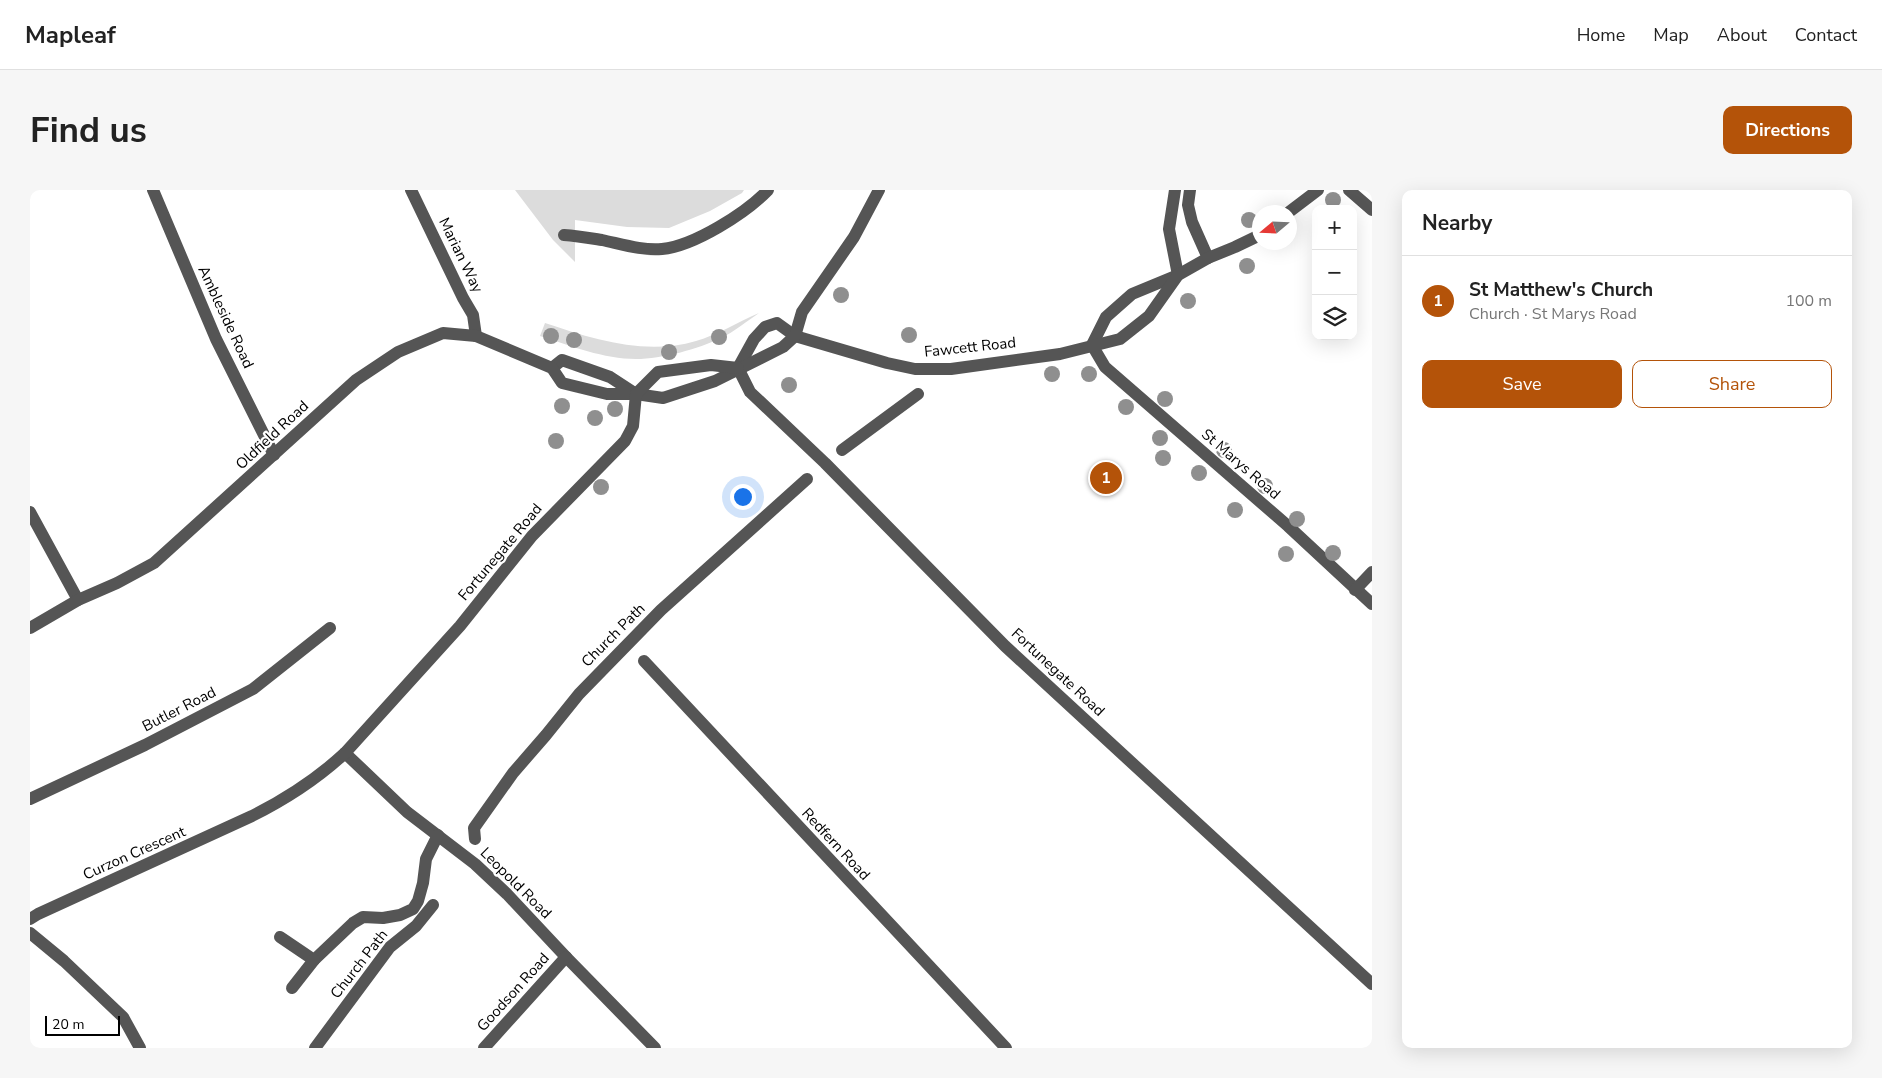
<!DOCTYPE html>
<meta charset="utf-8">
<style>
body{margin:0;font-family:"Nunito Sans",sans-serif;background:#f6f6f6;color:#222}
.controls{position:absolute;right:15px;top:15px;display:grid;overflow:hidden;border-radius:10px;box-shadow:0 5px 20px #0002}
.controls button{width:45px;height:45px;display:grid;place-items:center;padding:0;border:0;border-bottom:1px solid #e0e0e0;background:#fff;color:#222;font:25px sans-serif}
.compass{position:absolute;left:1222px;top:15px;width:45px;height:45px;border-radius:50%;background:#fff;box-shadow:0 5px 20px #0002;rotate:251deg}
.scale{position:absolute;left:15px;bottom:12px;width:75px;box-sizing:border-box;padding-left:5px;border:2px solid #000;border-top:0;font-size:14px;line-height:18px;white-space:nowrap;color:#000;-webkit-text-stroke:4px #fff;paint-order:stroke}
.you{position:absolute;left:712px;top:306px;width:18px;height:18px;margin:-12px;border:4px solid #fff;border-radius:50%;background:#1a73e8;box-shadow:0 0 0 8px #1a73e833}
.badge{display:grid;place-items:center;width:32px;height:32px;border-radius:50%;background:#b45309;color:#fff;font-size:16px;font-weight:700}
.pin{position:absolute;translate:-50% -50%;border:2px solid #fff;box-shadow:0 1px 5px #0006}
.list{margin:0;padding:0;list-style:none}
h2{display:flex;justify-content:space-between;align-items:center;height:65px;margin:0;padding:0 20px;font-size:21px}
h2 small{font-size:16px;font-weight:400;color:#767676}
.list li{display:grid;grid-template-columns:32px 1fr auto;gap:15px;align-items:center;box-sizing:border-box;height:90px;padding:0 20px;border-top:1px solid #e0e0e0}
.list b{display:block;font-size:19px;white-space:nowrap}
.list p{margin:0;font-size:16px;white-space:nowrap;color:#767676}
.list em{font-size:16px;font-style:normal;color:#767676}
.actions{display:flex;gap:10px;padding:15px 20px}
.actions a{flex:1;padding:11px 0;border:1px solid #b45309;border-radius:10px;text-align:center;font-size:18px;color:#b45309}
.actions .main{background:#b45309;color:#fff}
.icon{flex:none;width:28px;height:28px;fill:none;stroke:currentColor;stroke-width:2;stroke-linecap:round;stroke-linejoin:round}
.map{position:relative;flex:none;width:1342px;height:858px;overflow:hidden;border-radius:10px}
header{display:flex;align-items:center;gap:30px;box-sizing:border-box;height:70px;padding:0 25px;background:#fff;border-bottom:1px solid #e0e0e0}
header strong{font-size:24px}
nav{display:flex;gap:28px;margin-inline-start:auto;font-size:18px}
.intro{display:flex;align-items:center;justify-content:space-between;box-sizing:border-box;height:120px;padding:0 30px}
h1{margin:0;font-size:35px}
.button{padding:12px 22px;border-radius:10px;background:#b45309;color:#fff;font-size:18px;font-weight:700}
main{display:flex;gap:30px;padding:0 30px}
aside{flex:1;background:#fff;border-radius:10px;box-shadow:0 5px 20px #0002}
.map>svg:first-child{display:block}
.green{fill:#dcdcdc}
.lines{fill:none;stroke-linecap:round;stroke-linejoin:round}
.minor{stroke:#555;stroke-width:12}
.tree{fill:#8f8f8f}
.labels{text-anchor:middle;stroke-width:4.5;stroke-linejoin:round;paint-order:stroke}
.street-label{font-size:15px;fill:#000;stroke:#fff}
</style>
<header>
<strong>Mapleaf</strong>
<nav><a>Home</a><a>Map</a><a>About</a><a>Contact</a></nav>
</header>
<div class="intro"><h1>Find us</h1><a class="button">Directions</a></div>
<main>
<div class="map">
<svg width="1342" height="858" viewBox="0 0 1342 858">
<rect width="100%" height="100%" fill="#fff"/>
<g class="green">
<polygon points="485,0 714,0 712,3 680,21 639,38 597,37 545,30 545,72 523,50"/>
<path d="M729,123C717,131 704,142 691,148C668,159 632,169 606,169C574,169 541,156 510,146L515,133C563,149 615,166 666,151C687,145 708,132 729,123Z"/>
</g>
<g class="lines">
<g class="minor">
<polyline points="123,0 186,149 244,265"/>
<polyline points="381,0 433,108 443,125 446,146"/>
<polyline points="1145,0 1139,39 1148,85"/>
<polyline points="1160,0 1158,15 1162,32 1178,68"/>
<polyline points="1319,0 1342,20"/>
<polyline points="1259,22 1288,0"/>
<path d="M534,45C547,46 559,48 572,50C591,54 613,61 632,59C664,56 716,23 738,0"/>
<polyline points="1062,155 1075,177 1258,336 1342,414"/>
<polyline points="1062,155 1076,127 1102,104 1148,85"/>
<polyline points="522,178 532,170 580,187 606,204"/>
<polyline points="708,178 720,202 795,273 975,456 1342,794"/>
<polyline points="708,178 724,149 735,137 747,133 765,146 857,173 885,179 921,179 1030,164 1090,149 1119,126 1148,85 1178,68 1205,57 1230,45"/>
<polyline points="812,260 888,204"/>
<polyline points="0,322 48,410"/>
<polyline points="1325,400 1342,382"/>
<polyline points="0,438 48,410 87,393 124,373 326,190 368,162 413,143 446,146 522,178 532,193 577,204 606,204 633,208 685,191 753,157 765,146 772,122 824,47 849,0"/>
<polyline points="614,471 976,858"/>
<polyline points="315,563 377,622 445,674 477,704 536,767 625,858"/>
<polyline points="0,609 115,555 223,499 300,438"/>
<polyline points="445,649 444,638 483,583 516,545 549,504 631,420 777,289"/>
<path d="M0,729L8,724L222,626C256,609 287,589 315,563L430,436L502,346L595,251L603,236L606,204L628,182L681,175L708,178"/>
<polyline points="0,743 34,771 93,827 110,858"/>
<polyline points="250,747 284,770 323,733 333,727 353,728 370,725 383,719 388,711 393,693 396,669 408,645"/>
<polyline points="262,798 284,770"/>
<polyline points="285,858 360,757 386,736 403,715"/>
<polyline points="454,858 536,767"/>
</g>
</g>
<g class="tree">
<circle cx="1303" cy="10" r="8"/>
<circle cx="1219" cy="30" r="8"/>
<circle cx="1217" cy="76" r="8"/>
<circle cx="811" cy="105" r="8"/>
<circle cx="1158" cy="111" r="8"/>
<circle cx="879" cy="145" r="8"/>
<circle cx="521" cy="146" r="8"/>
<circle cx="689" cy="147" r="8"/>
<circle cx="544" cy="150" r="8"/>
<circle cx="639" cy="162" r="8"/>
<circle cx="1022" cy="184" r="8"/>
<circle cx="1059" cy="184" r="8"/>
<circle cx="759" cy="195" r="8"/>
<circle cx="1135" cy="209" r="8"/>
<circle cx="532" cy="216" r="8"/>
<circle cx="1096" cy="217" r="8"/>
<circle cx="585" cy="219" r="8"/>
<circle cx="565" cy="228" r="8"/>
<circle cx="1130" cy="248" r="8"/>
<circle cx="526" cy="251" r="8"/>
<circle cx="1194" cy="260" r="8"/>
<circle cx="1133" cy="268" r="8"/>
<circle cx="1169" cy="283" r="8"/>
<circle cx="1235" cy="296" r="8"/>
<circle cx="571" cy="297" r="8"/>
<circle cx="1205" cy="320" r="8"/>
<circle cx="1267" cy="329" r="8"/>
<circle cx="1303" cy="363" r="8"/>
<circle cx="1256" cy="364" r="8"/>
</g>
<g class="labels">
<g class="street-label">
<text transform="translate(431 65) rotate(64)" y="5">Marian Way</text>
<text transform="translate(196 127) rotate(65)" y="5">Ambleside Road</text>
<text transform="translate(940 157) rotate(-6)" y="5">Fawcett Road</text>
<text transform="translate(242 245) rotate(-43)" y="5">Oldfield Road</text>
<text transform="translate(1211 274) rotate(41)" y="5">St Marys Road</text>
<text transform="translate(470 362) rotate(-50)" y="5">Fortunegate Road</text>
<text transform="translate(583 445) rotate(-45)" y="5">Church Path</text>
<text transform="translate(1028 482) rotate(43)" y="5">Fortunegate Road</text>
<text transform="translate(149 519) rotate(-27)" y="5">Butler Road</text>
<text transform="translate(806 654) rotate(47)" y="5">Redfern Road</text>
<text transform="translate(104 663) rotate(-24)" y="5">Curzon Crescent</text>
<text transform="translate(486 693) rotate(45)" y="5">Leopold Road</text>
<text transform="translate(329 774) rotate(-52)" y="5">Church Path</text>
<text transform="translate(483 802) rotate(-48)" y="5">Goodson Road</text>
</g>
</g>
</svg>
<div class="controls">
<button>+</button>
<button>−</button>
<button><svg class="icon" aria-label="layers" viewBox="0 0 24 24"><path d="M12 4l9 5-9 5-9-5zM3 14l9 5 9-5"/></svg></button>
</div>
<svg class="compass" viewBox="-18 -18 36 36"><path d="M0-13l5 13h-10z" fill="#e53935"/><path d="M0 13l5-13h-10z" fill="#767676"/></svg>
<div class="scale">20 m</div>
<div class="you"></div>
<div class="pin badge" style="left:1076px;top:288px">1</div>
</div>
<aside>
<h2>Nearby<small></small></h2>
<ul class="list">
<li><span class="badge">1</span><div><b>St Matthew's Church</b><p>Church · St Marys Road</p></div><em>100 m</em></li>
</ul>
<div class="actions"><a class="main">Save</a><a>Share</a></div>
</aside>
</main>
